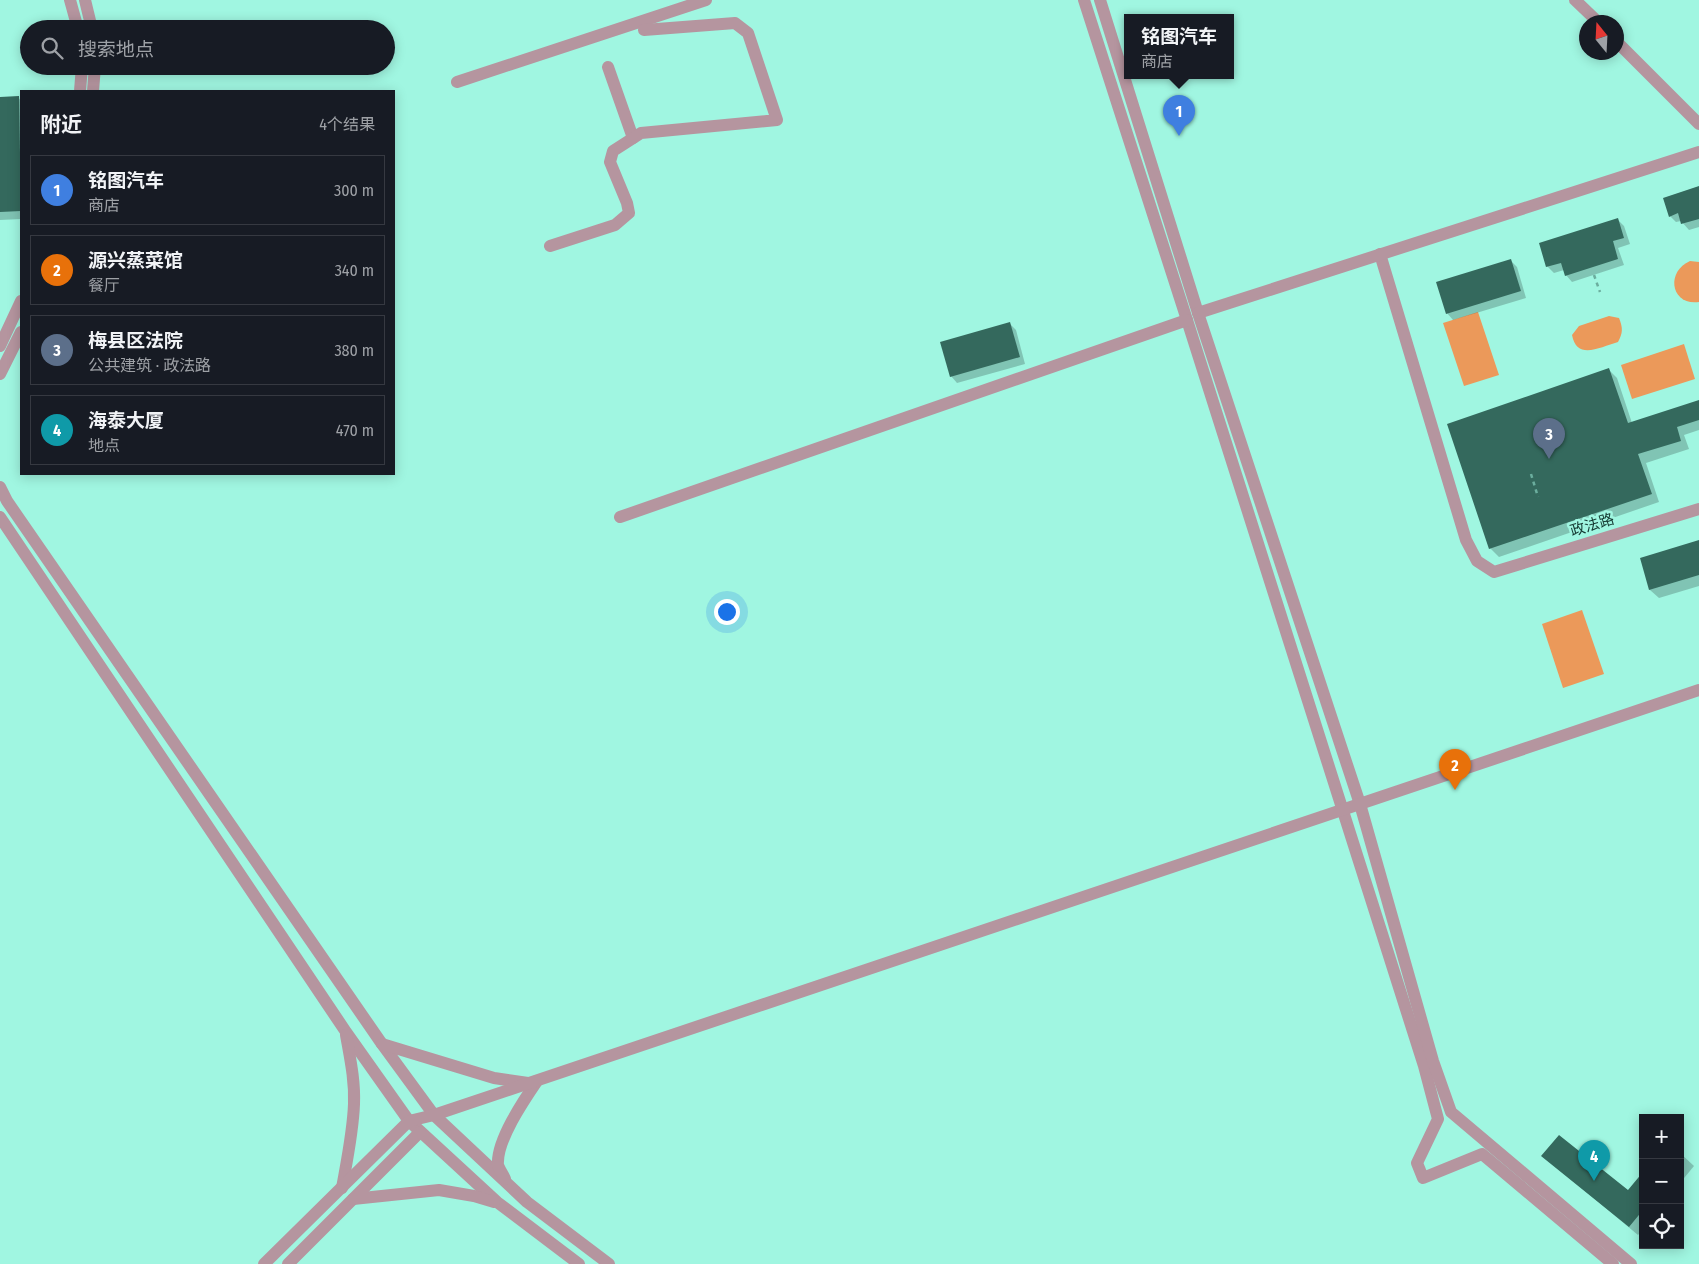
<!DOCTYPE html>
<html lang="zh">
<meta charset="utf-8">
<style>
body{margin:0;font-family:"Fira Sans Condensed","Noto Sans SC",sans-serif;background:#20242c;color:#f1f3f6}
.controls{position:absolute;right:15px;bottom:15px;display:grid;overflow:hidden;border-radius:0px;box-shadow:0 2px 12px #0003}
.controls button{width:45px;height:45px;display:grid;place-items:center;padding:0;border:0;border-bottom:1px solid #363941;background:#171b24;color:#f1f3f6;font:25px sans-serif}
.compass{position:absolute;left:1579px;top:15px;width:45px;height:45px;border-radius:50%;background:#171b24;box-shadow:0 2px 12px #0003;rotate:342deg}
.you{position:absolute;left:726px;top:611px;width:18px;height:18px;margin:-12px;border:4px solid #fff;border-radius:50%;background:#1a73e8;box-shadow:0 0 0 8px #1a73e833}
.badge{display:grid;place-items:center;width:32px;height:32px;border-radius:50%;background:#db2777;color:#fff;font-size:16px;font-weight:700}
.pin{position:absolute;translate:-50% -41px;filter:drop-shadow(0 1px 2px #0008)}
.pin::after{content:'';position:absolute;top:26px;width:18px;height:15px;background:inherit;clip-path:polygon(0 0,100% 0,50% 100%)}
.popup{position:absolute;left:1124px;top:14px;width:110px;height:65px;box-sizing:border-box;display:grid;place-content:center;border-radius:0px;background:#171b24;filter:drop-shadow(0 1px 4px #0005);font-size:16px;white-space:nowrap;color:#9ea1a6}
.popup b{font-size:19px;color:#f1f3f6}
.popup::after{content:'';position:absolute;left:50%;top:100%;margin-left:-10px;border:10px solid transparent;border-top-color:#171b24}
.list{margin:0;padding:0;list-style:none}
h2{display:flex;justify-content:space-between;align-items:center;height:65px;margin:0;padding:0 20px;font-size:21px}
h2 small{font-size:16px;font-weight:400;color:#9ea1a6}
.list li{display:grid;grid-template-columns:32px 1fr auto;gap:15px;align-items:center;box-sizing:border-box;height:70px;margin:0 10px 10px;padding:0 10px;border:1px solid #363941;border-radius:0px}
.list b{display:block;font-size:19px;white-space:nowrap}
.list p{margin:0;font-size:16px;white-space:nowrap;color:#9ea1a6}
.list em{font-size:16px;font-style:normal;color:#9ea1a6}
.icon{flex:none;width:28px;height:28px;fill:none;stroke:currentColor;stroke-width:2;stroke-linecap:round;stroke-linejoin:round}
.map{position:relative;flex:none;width:1699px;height:1264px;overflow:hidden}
.search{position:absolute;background:#171b24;box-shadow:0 2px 12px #0003;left:20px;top:20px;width:375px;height:55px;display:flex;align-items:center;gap:12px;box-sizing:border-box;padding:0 18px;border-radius:28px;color:#9ea1a6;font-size:19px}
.panel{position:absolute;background:#171b24;box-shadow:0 2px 12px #0003;left:20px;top:90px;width:375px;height:385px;border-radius:0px}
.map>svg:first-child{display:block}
.green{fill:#eb995a}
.shadow{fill:#0003}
.building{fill:#34695d}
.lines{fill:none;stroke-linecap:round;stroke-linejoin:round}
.path{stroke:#6bae9e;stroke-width:2.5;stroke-dasharray:4 4;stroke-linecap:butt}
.minor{stroke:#b5959f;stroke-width:12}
.labels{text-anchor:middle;stroke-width:5;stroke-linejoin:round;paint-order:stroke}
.street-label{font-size:15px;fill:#153a32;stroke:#a0f6e1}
</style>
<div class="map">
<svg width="1699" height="1264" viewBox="0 0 1699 1264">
<rect width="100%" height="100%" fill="#a0f6e1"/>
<g class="green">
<path d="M1690,261L1699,262V302C1671,306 1665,272 1690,261Z"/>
<polygon points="1478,312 1499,375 1464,386 1443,323"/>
<path d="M1609,316L1619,318C1623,328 1623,333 1618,342C1600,347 1577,361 1572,335L1579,326Z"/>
<polygon points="1684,344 1695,379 1632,399 1621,365"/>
<polygon points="1582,610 1604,674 1563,688 1542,624"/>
</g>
<g class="shadow">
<polygon points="18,97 21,101 21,219 0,220 0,98"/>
<polygon points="1699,188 1699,227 1689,230 1681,221 1676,222 1670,216"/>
<polygon points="1618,220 1624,226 1630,244 1618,248 1624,265 1572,282 1566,275 1564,270 1554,273 1547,266"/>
<polygon points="1510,260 1517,267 1526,298 1453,320 1447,313"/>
<polygon points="1009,323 1016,330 1025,364 957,383 951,376"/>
<polygon points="1609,370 1617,378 1632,423 1699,401 1699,430 1684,435 1689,449 1646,463 1659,502 1499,557 1490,548"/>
<polygon points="1699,542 1699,586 1659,598 1650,590 1641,559"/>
<polygon points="1680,1153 1694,1166 1680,1183"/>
<polygon points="1543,1156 1628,1192 1643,1174 1643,1229 1638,1235"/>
</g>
<g class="building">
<polygon points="19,96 21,211 0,212 0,97"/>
<polygon points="1699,186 1699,219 1681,224 1678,213 1669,217 1663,198"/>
<polygon points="1618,218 1624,238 1613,241 1618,259 1565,276 1561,263 1546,267 1539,243"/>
<polygon points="1511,259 1521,291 1446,314 1436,282"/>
<polygon points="1010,322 1020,357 950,377 940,342"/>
<polygon points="1609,368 1628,423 1699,400 1699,420 1677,427 1681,441 1638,454 1652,494 1489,549 1447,424"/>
<polygon points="1699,540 1699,575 1649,590 1640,558"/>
<polygon points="1559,1135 1628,1190 1643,1172 1643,1210 1629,1227 1541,1156"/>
</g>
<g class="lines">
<g class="path">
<polyline points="1594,275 1600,292"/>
<polyline points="1531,474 1538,497"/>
</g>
<g class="minor">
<polyline points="70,0 78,29"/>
<polyline points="85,0 92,29"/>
<polyline points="1084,0 1187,320 1424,1066 1438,1119 1417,1163 1423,1178 1482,1154 1613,1264"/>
<polyline points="1100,0 1198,313 1360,804 1433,1061 1451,1112 1631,1264"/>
<polyline points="1575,0 1598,22"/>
<polyline points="1616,41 1699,124"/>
<polyline points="608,67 633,138"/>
<polyline points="457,82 706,0"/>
<polyline points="80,91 82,66"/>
<polyline points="93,91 95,66"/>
<polyline points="550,246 615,225 629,213 627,203 610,162 613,151 641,133 777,120 748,33 735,23 644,30"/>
<polyline points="1380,254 1466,540 1477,561 1494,572 1699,509"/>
<polyline points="1198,313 1699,152"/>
<polyline points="0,346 21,301"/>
<polyline points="0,374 21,332"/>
<polyline points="0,487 7,501 382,1044 434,1115 527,1202 609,1264"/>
<polyline points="0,517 346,1032 409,1121 497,1202 579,1264"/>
<polyline points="620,517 1187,320"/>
<polyline points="382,1044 494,1078 528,1083"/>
<path d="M505,1179C503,1174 499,1169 498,1165C496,1141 524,1100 537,1081"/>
<path d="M342,1188C347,1160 353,1132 354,1104C355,1080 350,1058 346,1035"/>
<polyline points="353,1199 439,1190 474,1196 494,1202"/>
<polyline points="264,1264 409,1121 434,1115 1699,690"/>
<polyline points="288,1264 420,1132"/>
</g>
</g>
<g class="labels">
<g class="street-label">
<text transform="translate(1592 525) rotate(-17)" y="5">政法路</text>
</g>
</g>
</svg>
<div class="controls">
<button>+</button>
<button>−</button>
<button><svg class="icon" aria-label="locate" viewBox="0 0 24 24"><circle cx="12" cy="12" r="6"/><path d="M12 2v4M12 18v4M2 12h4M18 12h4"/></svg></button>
</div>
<svg class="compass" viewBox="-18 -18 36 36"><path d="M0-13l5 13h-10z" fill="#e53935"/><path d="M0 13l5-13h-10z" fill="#9ea1a6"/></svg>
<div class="you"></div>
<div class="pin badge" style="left:1179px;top:136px;background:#3f7fe0">1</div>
<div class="popup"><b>铭图汽车</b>商店</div>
<div class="pin badge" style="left:1455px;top:790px;background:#e8710a">2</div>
<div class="pin badge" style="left:1549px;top:459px;background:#5c6f8a">3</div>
<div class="pin badge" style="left:1594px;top:1181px;background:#0f9aa8">4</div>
<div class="search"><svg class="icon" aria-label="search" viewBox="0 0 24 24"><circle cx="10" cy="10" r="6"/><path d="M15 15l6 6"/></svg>搜索地点</div>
<section class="panel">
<h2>附近<small>4个结果</small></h2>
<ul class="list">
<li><span class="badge" style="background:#3f7fe0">1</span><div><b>铭图汽车</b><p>商店</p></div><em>300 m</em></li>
<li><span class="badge" style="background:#e8710a">2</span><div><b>源兴蒸菜馆</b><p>餐厅</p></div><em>340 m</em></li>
<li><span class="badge" style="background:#5c6f8a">3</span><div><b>梅县区法院</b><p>公共建筑 · 政法路</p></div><em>380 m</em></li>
<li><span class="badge" style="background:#0f9aa8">4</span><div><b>海泰大厦</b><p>地点</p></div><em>470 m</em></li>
</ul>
</section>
</div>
